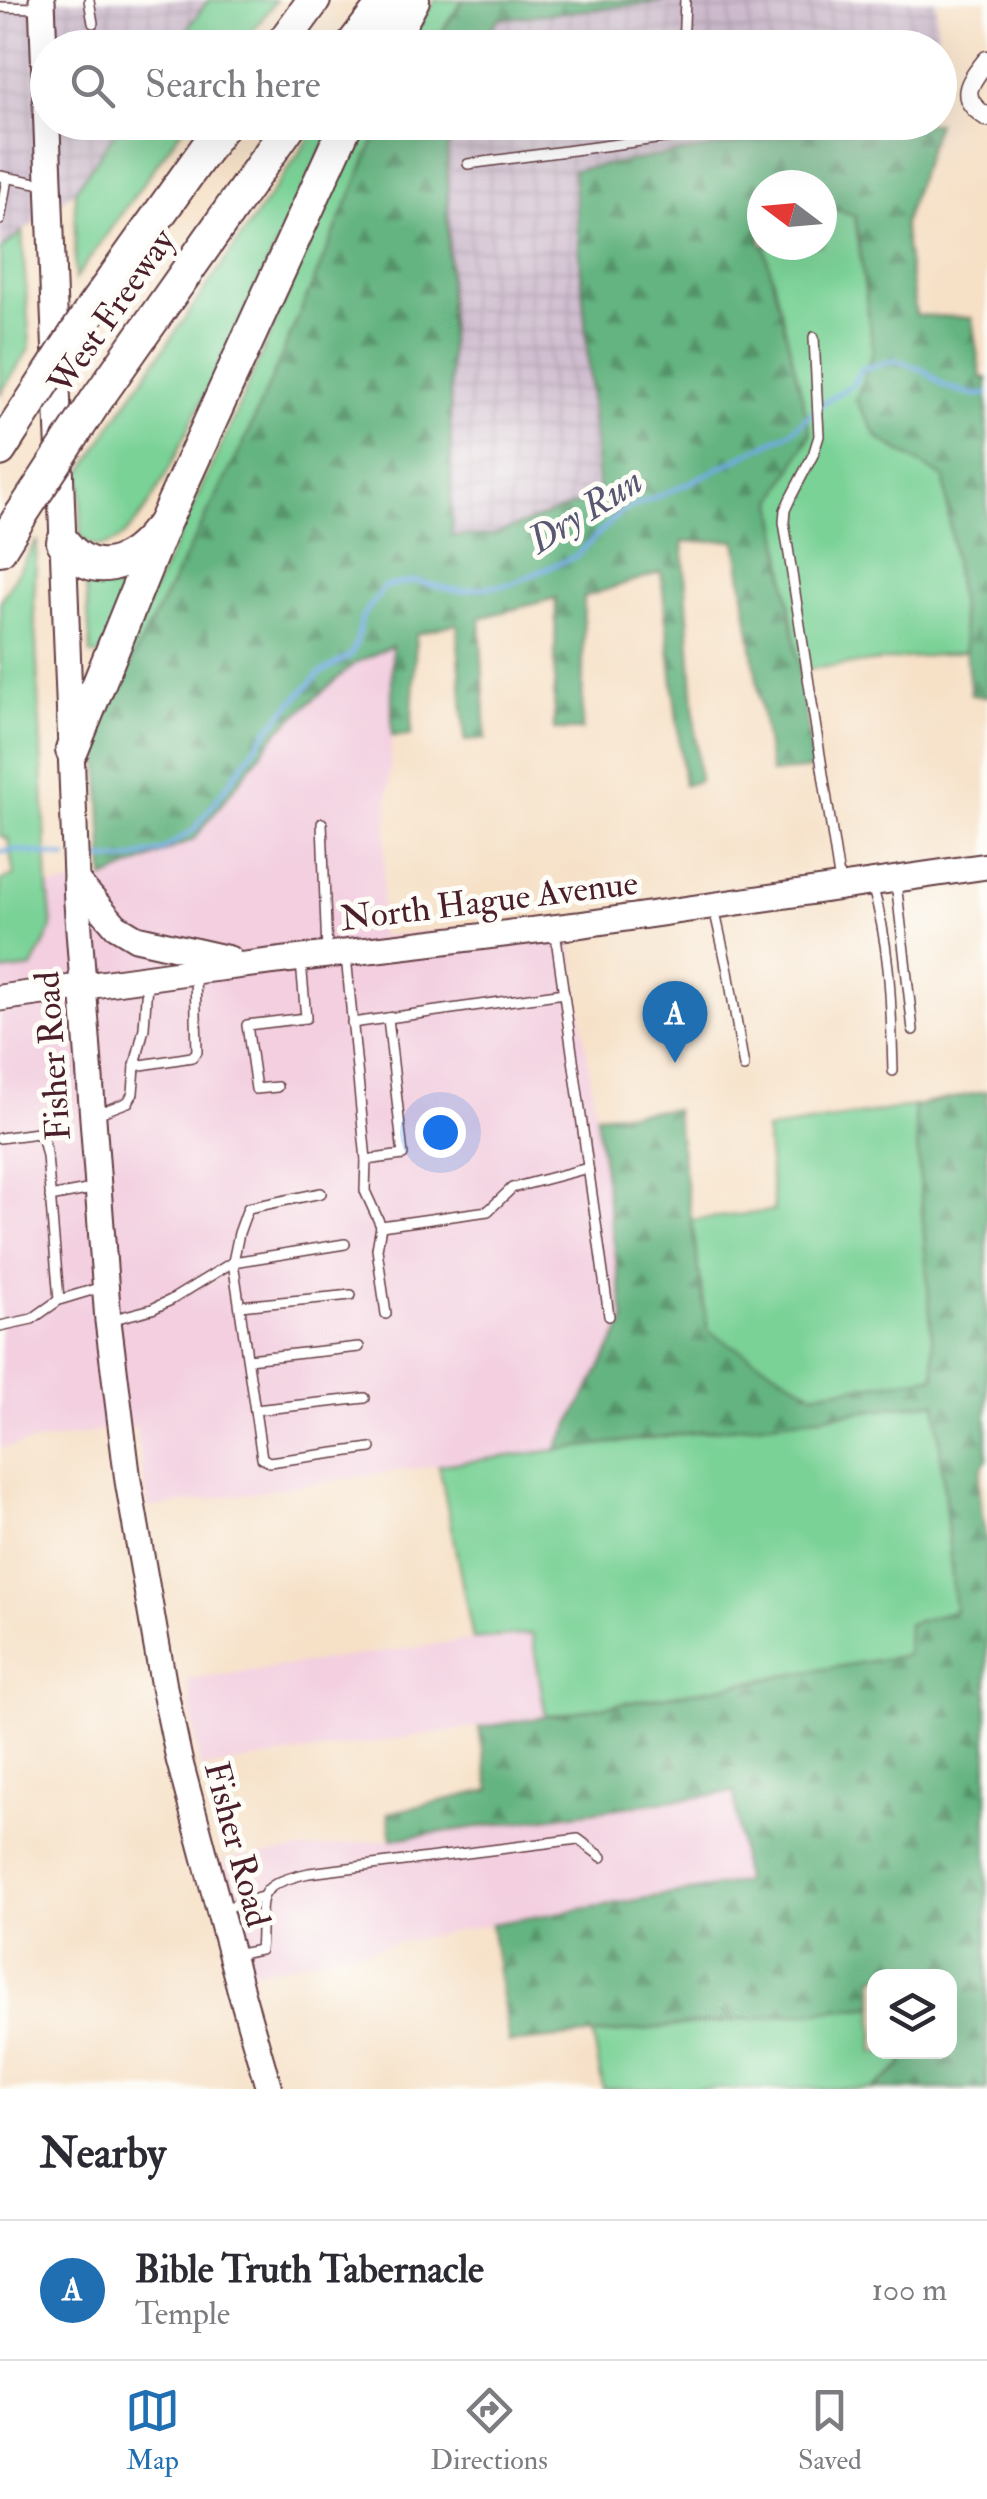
<!DOCTYPE html>
<style>
body{margin:0;font-family:"IM FELL Double Pica",serif;background:#f2f2f3;color:#2b2b33}
.controls{position:absolute;right:30px;bottom:30px;display:grid;overflow:hidden;border-radius:20px;box-shadow:0 10px 40px #0002}
.controls button{width:90px;height:90px;display:grid;place-items:center;padding:0;border:0;border-bottom:2px solid #e1e1e2;background:#fff;color:#2b2b33;font:50px sans-serif}
.compass{position:absolute;left:747px;top:170px;width:90px;height:90px;border-radius:50%;background:#fff;box-shadow:0 10px 40px #0002;rotate:286deg}
.you{position:absolute;left:440px;top:1132px;width:35px;height:35px;margin:-25px;border:8px solid #fff;border-radius:50%;background:#1a73e8;box-shadow:0 0 0 15px #1a73e833}
.badge{display:grid;place-items:center;width:65px;height:65px;border-radius:50%;background:#1f6fb2;color:#fff;font-size:32px;font-weight:700}
.pin{position:absolute;translate:-50% -82px;filter:drop-shadow(0 2px 5px #0008)}
.pin::after{content:'';position:absolute;top:52px;width:35px;height:30px;background:inherit;clip-path:polygon(0 0,100% 0,50% 100%)}
.list{margin:0;padding:0;list-style:none}
h2{display:flex;justify-content:space-between;align-items:center;height:130px;margin:0;padding:0 40px;font-size:42px}
h2 small{font-size:32px;font-weight:400;color:#7c7c81}
.list li{display:grid;grid-template-columns:65px 1fr auto;gap:30px;align-items:center;box-sizing:border-box;height:140px;padding:0 40px;border-top:2px solid #e1e1e2}
.list b{display:block;font-size:38px;white-space:nowrap}
.list p{margin:0;font-size:32px;white-space:nowrap;color:#7c7c81}
.list em{font-size:32px;font-style:normal;color:#7c7c81}
.icon{flex:none;width:55px;height:55px;fill:none;stroke:currentColor;stroke-width:2;stroke-linecap:round;stroke-linejoin:round}
.map{position:relative;flex:none;width:987px;height:2089px;overflow:hidden}
.search{position:absolute;background:#fff;box-shadow:0 10px 40px #0002;left:30px;right:30px;top:30px;height:110px;display:flex;align-items:center;gap:25px;box-sizing:border-box;padding:0 35px;border-radius:55px;color:#7c7c81;font-size:38px}
.sheet{height:270px;background:#fff}
nav{display:flex;justify-content:space-around;align-items:center;box-sizing:border-box;height:140px;border-top:2px solid #e1e1e2;background:#fff;font-size:28px;color:#7c7c81}
nav a{display:grid;justify-items:center;gap:5px}
nav .on{color:#1f6fb2}
.map>svg:first-child{display:block}
.built{fill:#f3cfe0}
.industrial{fill:url(#industrial-grid)}
.grass{fill:#7ad297;stroke:#627861;stroke-width:2.5}
.forest{fill:url(#forest-firs);stroke:#566a56;stroke-width:2.5}
.lines{fill:none;stroke-linecap:round;stroke-linejoin:round}
.stream{stroke:#71abe1;stroke-width:5}
.service-casing{stroke:#643c42;stroke-width:12}
.minor-casing{stroke:#643c42;stroke-width:21}
.secondary-casing{stroke:#643c42;stroke-width:29}
.motorway-casing{stroke:#643c42;stroke-width:36}
.service{stroke:#fff;stroke-width:9}
.minor{stroke:#fff;stroke-width:18}
.secondary{stroke:#fff;stroke-width:25}
.motorway{stroke:#fff;stroke-width:32}
.motorway-bridge-casing{stroke:#643c42;stroke-width:36;stroke-linecap:butt}
.motorway-bridge{stroke:#fff;stroke-width:32}
.labels{text-anchor:middle;stroke-width:10;stroke-linejoin:round;paint-order:stroke}
.street-label{font-size:35px;fill:#4a1f2b;stroke:#fdfcf7}
.water-label{font-size:38px;font-style:italic;fill:#5a5774;stroke:#fdfcf7}
</style>
<div class="map">
<svg width="987" height="2089" viewBox="0 0 987 2089">
<defs>
<pattern id="industrial-grid" width="8" height="8" patternUnits="userSpaceOnUse" patternTransform="scale(2.5)"><rect width="8" height="8" fill="#cfbdcf"/><path d="M0 4h8M4 0v8" fill="none" stroke="#b3a2b2"/></pattern>
<pattern id="forest-firs" width="22" height="20" patternUnits="userSpaceOnUse" patternTransform="scale(2.5)"><rect width="22" height="20" fill="#63b480"/><path d="M5 1l3.5 6h-7zM16 11l3.5 6h-7z" fill="#549269"/></pattern>
</defs>
<rect width="100%" height="100%" fill="#fdfcf7"/>
<filter id="ink" filterUnits="userSpaceOnUse"><feTurbulence type="fractalNoise" baseFrequency=".01" numOctaves="2"/><feDisplacementMap in="SourceGraphic" scale="20" xChannelSelector="R" yChannelSelector="G"/><feConvolveMatrix kernelMatrix="1 2 1 2 8 2 1 2 1" color-interpolation-filters="sRGB"/></filter>
<filter id="wash" filterUnits="userSpaceOnUse"><feTurbulence type="fractalNoise" baseFrequency=".0048" numOctaves="4" result="noise"/><feDisplacementMap in="SourceGraphic" scale="40" xChannelSelector="R" yChannelSelector="G"/><feGaussianBlur stdDeviation="2.25" result="paint"/><feColorMatrix in="noise" values="0 0 0 0 0 0 0 0 0 0 0 0 0 0 0 0 0 1.4 0 .05"/><feComposite in="paint" operator="in"/></filter>
<g filter="url(#wash)">
<rect width="100%" height="100%" fill="#f6e0c6"/>
<g class="built">
<polygon points="393,645 392,736 380,936 568,918 625,1322 556,1450 439,1465 149,1508 135,1426 0,1448 0,972 32,968 52,928 48,887 104,879 194,839 279,730 354,664"/>
<polygon points="532,1634 546,1717 200,1768 187,1680 473,1639"/>
<polygon points="734,1791 745,1882 491,1924 252,1972 223,1859 392,1839"/>
</g>
<g class="industrial">
<polygon points="0,0 208,0 174,47 48,48 48,122 122,123 75,190 0,250"/>
<polygon points="664,0 936,0 938,47 480,48 497,19 662,2"/>
<polygon points="465,123 861,123 573,170 599,496 493,535 451,536 447,148"/>
</g>
<g class="grass">
<polygon points="208,0 276,0 241,47 175,47"/>
<polygon points="435,0 463,0 432,47 403,48"/>
<polygon points="122,123 186,123 75,279 75,190"/>
<path d="M320,123H336L170,467C157,490 128,551 96,546C94,546 82,539 81,539V474L112,424Z"/>
<polygon points="362,123 382,123 243,445 98,726 119,663 227,433"/>
<polygon points="822,205 855,216 873,350 856,400 878,438 944,478 965,652 799,670 774,501 811,433 764,245 822,245"/>
<polygon points="22,232 30,348 0,394 0,250"/>
<polygon points="37,540 34,603 48,887 52,928 32,968 0,972 0,881 14,876 8,838 0,836 0,602"/>
<polygon points="137,567 100,655 91,655 85,573"/>
<polygon points="914,1106 935,1377 812,1393 708,1332 691,1220 774,1211 766,1130"/>
<polygon points="936,1402 955,1611 907,1655 546,1717 532,1634 473,1639 439,1465"/>
<polygon points="874,2006 874,2052 901,2052 903,2065 874,2089 603,2089 593,2035"/>
</g>
<g class="forest">
<polygon points="463,0 664,0 663,2 498,19 480,47 432,47"/>
<polygon points="382,123 465,123 447,148 452,536 493,535 599,496 573,170 861,123 937,123 903,225 916,315 972,318 981,378 987,378 987,697 971,695 944,478 878,438 856,400 873,350 855,216 822,205 822,185 762,185 762,219 758,220 762,245 764,245 811,433 774,501 814,769 771,773 736,540 683,542 699,781 684,785 661,572 584,597 582,730 554,730 556,598 480,618 486,739 465,741 457,623 416,634 411,735 392,736 392,646 354,664 279,730 194,839 104,879 98,726 243,445"/>
<path d="M987,1091V1459C972,1475 984,1525 987,1547V2089H874L903,2065L901,2052H950V1976H874V2006L509,2043L491,1924L744,1882L734,1792L392,1839L388,1813L490,1790L479,1728L907,1655L908,1624L955,1611L936,1402L556,1450L625,1322L596,1115L675,1109L708,1331L813,1393L935,1377L914,1106Z"/>
</g>
<g class="lines">
<g class="stream">
<polyline points="0,852 13,850 66,857"/>
<polyline points="82,858 126,860 161,851 195,829 271,726 319,674 351,655 357,641 362,617 384,587 414,581 459,591 511,584 576,556 622,511 683,486 791,432 822,404 853,384 861,369 897,360 925,371 944,386 973,395 987,394"/>
</g>
</g>
</g>
<g filter="url(#ink)">
<g class="lines">
<defs>
<g id="service">
<polyline points="89,0 93,23"/>
<polyline points="0,7 37,8"/>
<polyline points="683,48 685,0"/>
<polyline points="468,164 671,137 679,122"/>
<polyline points="0,176 47,185"/>
<polyline points="0,220 7,178"/>
<polyline points="814,337 819,436 813,455 791,497 785,510 784,522 840,884"/>
<polyline points="322,823 327,953"/>
<polyline points="896,882 913,1030"/>
<path d="M872,885C891,948 891,1006 893,1071"/>
<polyline points="714,908 728,971 744,1067"/>
<polyline points="555,931 609,1316"/>
<polyline points="346,956 366,1160 365,1191 381,1226 488,1211 512,1188 588,1168"/>
<polyline points="352,1023 388,1018"/>
<polyline points="135,1066 192,1057 197,1052 195,975"/>
<polyline points="277,1087 256,1089 247,1025 306,1018 301,962"/>
<polyline points="94,1115 128,1102 133,1093 135,1066 144,1028 147,982"/>
<polyline points="0,1138 37,1133 43,1139 47,1156 59,1300"/>
<polyline points="366,1160 403,1155 388,1018 564,993"/>
<polyline points="321,1193 248,1208 239,1233 233,1262 262,1458 269,1462 371,1448"/>
<polyline points="50,1197 97,1188"/>
<polyline points="381,1226 377,1249 386,1314"/>
<polyline points="240,1306 351,1295"/>
<polyline points="110,1320 152,1309 171,1300 233,1262 345,1244"/>
<polyline points="0,1326 32,1319 59,1300 102,1287"/>
<polyline points="248,1359 359,1347"/>
<polyline points="255,1410 365,1398"/>
<polyline points="221,1909 262,1897"/>
<path d="M234,1955L260,1950C265,1899 247,1887 309,1873L578,1839L602,1857"/>
</g>
<path id="minor" d="M987,60C969,83 956,98 987,117"/>
<g id="secondary">
<polyline points="42,0 77,903 108,1321 128,1481 164,1687 179,1759 241,1992 269,2089"/>
<polyline points="76,880 116,926 136,938 229,959"/>
<polyline points="0,998 194,971 578,925 987,866"/>
</g>
<g id="motorway">
<polyline points="279,48 314,0"/>
<polyline points="350,48 387,0"/>
<polyline points="387,48 413,0"/>
<polyline points="93,307 225,122"/>
<polyline points="97,399 292,122"/>
<polyline points="0,450 14,428"/>
<path d="M63,542C94,582 130,565 157,531"/>
<polyline points="0,549 21,515"/>
<polyline points="72,750 164,523 347,122"/>
</g>
</defs>
<use href="#service" class="service-casing"/>
<use href="#minor" class="minor-casing"/>
<use href="#secondary" class="secondary-casing"/>
<use href="#motorway" class="motorway-casing"/>
<use href="#service" class="service"/>
<use href="#minor" class="minor"/>
<use href="#secondary" class="secondary"/>
<use href="#motorway" class="motorway"/>
<defs>
<g id="motorway-bridge">
<polyline points="14,428 93,307"/>
<polyline points="21,515 97,399"/>
</g>
</defs>
<use href="#motorway-bridge" class="motorway-bridge-casing"/>
<use href="#motorway-bridge" class="motorway-bridge"/>
</g>
</g>
<g class="labels">
<g class="street-label">
<text transform="translate(111 311) rotate(-55)" y="12">West Freeway</text>
<text transform="translate(489 900) rotate(-7)" y="12">North Hague Avenue</text>
<text transform="translate(52 1056) rotate(-94)" y="12">Fisher Road</text>
<text transform="translate(238 1844) rotate(75)" y="12">Fisher Road</text>
</g>
<g class="water-label">
<text transform="translate(585 510) rotate(-32)" y="13">Dry Run</text>
</g>
</g>
</svg>
<div class="controls">
<button><svg class="icon" aria-label="layers" viewBox="0 0 24 24"><path d="M12 4l9 5-9 5-9-5zM3 14l9 5 9-5"/></svg></button>
</div>
<svg class="compass" viewBox="-18 -18 36 36"><path d="M0-13l5 13h-10z" fill="#e53935"/><path d="M0 13l5-13h-10z" fill="#7c7c81"/></svg>
<div class="you"></div>
<div class="pin badge" style="left:675px;top:1063px">A</div>
<div class="search"><svg class="icon" aria-label="search" viewBox="0 0 24 24"><circle cx="10" cy="10" r="6"/><path d="M15 15l6 6"/></svg>Search here</div>
</div>
<section class="sheet">
<h2>Nearby<small></small></h2>
<ul class="list">
<li><span class="badge">A</span><div><b>Bible Truth Tabernacle</b><p>Temple</p></div><em>100 m</em></li>
</ul>
</section>
<nav>
<a class="on"><svg class="icon" aria-label="map" viewBox="0 0 24 24"><path d="M3 6l6-2 6 2 6-2v14l-6 2-6-2-6 2zM9 4v14M15 6v14"/></svg>Map</a>
<a><svg class="icon" aria-label="directions" viewBox="0 0 24 24"><path d="M12 3l9 9-9 9-9-9zM9 14v-3h6M13 9l2 2-2 2"/></svg>Directions</a>
<a><svg class="icon" aria-label="saved" viewBox="0 0 24 24"><path d="M7 4h10v16l-5-4-5 4z"/></svg>Saved</a>
</nav>
